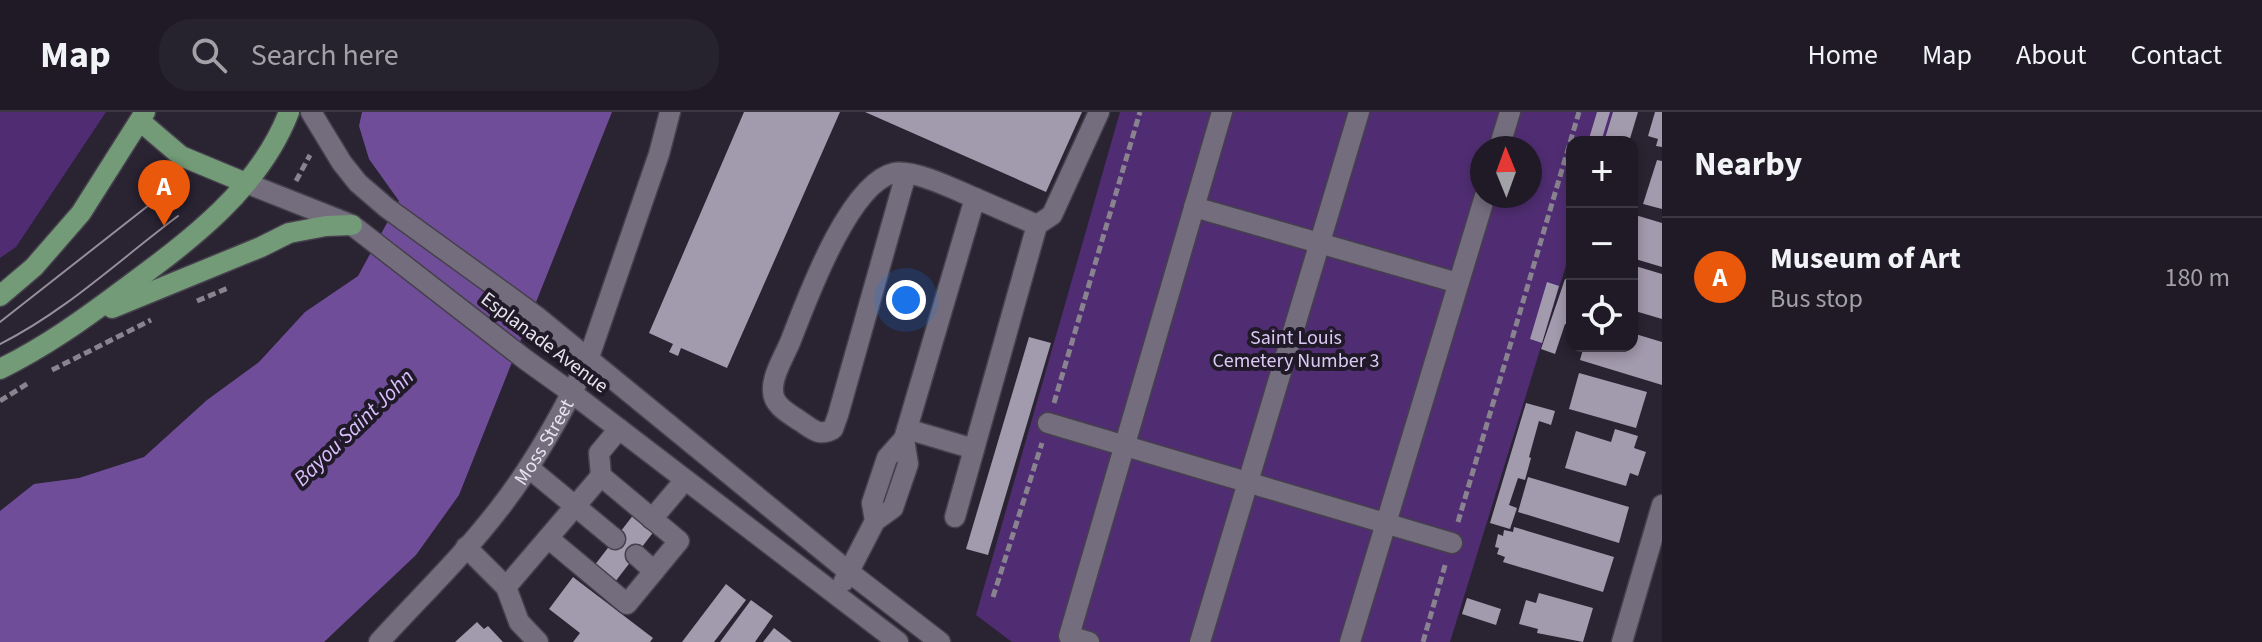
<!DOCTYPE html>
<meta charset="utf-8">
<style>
body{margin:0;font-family:"Source Sans 3",sans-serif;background:#27232e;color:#f1f3f6}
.controls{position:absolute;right:24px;top:24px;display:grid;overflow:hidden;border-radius:16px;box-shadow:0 4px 12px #0003}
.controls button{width:72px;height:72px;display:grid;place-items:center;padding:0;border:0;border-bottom:2px solid #3c3843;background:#1f1a26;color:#f1f3f6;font:40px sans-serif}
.compass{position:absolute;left:1470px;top:24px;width:72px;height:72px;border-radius:50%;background:#1f1a26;box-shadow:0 4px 12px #0003;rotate:359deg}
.you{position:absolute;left:906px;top:188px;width:28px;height:28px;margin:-20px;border:6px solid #fff;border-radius:50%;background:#1a73e8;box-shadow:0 0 0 12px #1a73e833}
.badge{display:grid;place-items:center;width:52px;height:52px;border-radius:50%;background:#ea580c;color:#fff;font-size:26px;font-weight:700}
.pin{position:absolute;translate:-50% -66px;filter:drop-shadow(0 2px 4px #0008)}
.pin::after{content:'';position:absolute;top:42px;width:28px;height:24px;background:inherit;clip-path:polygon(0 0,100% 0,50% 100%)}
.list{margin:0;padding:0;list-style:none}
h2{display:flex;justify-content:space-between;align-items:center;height:104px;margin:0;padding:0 32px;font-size:34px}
h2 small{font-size:26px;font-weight:400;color:#a1a1a7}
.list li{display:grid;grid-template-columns:52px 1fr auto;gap:24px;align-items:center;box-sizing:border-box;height:120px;padding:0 32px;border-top:2px solid #3c3843}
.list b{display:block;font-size:30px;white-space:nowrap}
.list p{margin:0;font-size:26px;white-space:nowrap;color:#a1a1a7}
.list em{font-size:26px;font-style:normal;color:#a1a1a7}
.icon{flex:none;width:44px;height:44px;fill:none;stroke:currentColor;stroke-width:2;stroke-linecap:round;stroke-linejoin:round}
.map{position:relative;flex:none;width:1662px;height:530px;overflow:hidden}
header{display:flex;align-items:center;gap:48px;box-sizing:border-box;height:112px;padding:0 40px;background:#1f1a26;border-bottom:2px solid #3c3843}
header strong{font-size:38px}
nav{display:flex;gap:44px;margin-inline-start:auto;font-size:28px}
.search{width:560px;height:72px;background:#27232e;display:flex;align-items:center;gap:20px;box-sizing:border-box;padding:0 28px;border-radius:32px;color:#a1a1a7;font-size:30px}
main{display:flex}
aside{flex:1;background:#1f1a26}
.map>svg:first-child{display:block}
.green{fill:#502d72;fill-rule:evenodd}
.water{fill:#704d98}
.building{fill:#a29aad}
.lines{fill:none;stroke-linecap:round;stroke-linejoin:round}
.minor-casing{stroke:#45404c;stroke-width:23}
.major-casing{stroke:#45404c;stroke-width:23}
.path{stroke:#88838f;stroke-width:5;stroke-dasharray:8 4;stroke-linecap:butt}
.minor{stroke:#746d7e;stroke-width:20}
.major{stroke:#749b78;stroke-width:20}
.tram{stroke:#948f9b;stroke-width:2}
.labels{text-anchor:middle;stroke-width:8;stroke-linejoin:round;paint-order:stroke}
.park-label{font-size:20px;fill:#dbcaf4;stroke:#201a28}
.street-label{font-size:20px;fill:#e7e3ed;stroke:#201a28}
.water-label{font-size:22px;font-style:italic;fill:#dbc0ff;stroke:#201a28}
</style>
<header>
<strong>Map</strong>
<div class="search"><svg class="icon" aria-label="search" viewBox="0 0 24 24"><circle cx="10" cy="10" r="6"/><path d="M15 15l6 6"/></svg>Search here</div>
<nav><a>Home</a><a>Map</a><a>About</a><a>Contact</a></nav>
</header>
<main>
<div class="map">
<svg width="1662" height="530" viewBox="0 0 1662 530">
<rect width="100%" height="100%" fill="#292332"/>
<g class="green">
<polygon points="0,0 106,0 16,135 0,146"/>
<path d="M1120,0H1614L1604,30H1572V134L1450,530H1012L976,503ZM1482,36H1530V84H1482Z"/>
</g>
<polygon class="water" points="362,0 612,0 459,383 416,443 324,530 0,530 0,399 34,372 79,366 144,345 207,288 259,250 305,200 358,164 399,89 369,47 359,14"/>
<g class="building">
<polygon points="744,0 840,0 727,256 681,236 678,244 669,240 673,232 649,221"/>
<polygon points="865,0 1082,0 1046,80"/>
<polygon points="1597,0 1610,0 1601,30 1588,30"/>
<polygon points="1613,0 1638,0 1629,30 1604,30"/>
<polygon points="1655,0 1662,0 1662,35 1656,34 1658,27 1648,24"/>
<polygon points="1657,48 1662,49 1662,97 1643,92"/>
<polygon points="1632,102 1662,111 1662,155 1632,146"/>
<polygon points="1632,153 1662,162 1662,207 1635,199 1636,195 1632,193"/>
<polygon points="1565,167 1572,170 1572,214 1565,212 1555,242 1541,237"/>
<polygon points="1547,170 1559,174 1542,231 1530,227"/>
<polygon points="1632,221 1662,230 1662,273 1580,248 1584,234 1632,234"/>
<polygon points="1029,225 1051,231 988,443 966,437"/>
<polygon points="1579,261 1647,280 1636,316 1569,297"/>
<polygon points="1526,291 1555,299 1551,313 1539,309 1529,345 1531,346 1525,368 1518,366 1509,393 1517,396 1510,417 1490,411"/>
<polygon points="1615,317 1638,324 1634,336 1646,340 1638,364 1630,361 1626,374 1565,356 1576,319 1611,330"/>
<polygon points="1528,365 1629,395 1619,431 1518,400"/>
<polygon points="634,402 655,418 615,470 594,454"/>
<polygon points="1514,415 1614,445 1603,480 1503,450 1505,445 1497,442 1499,436 1495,435 1498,422 1503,424 1504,418 1513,420"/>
<polygon points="573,465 653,526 650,530 573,530 580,521 549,497"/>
<polygon points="726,472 746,488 714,530 682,530"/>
<polygon points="1539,481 1593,496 1583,530 1537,521 1538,517 1519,512 1526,488 1536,491"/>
<polygon points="1467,486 1501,497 1496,513 1462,502"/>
<polygon points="751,488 773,504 755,530 720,530"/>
<polygon points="477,510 484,517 488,514 503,530 455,530"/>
<polygon points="774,516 792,530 763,530"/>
</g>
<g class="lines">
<defs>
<g id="minor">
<polyline points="311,0 342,51 358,71 387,96 536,204 849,460 940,530"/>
<polyline points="1499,36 1510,0"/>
<path d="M906,62L838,303L833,317C819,325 812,317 800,309C790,302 773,294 773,279C772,263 785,243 791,228C807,187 849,71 894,61C914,57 956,78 975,86"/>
<polyline points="246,71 352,113 526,248 572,281 898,530"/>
<polyline points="1194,95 1458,171"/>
<polyline points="1048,311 1452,431"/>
<polyline points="907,317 974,337"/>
<polyline points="529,356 615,427"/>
<polyline points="601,364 599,341 619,317"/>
<polyline points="955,405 1037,113"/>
<polyline points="652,407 685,368"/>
<polyline points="875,409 872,391 887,346 904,327"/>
<polyline points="466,435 506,475 519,510 538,530"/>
<polyline points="636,443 654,459"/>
<polyline points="844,469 875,409 893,396 908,352 904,327 975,86 1037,113 1052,103 1099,0"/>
<polyline points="506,475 601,364 679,429 627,492 548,426"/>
<path id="s1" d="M379,530C419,486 463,444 499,397C535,351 563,300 588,248L659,42L670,0"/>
<polyline points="1089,530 1069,524 1222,0"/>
<polyline points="1200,530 1359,0"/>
<polyline points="1350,530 1485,84"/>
<polyline points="1622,530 1662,393"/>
</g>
<g id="major">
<polyline points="140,9 181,44 246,71"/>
<polyline points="0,184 34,155 81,101 145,0"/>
<polyline points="112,196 261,135 289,121 326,114 352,113"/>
<path d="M0,257C45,235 84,207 124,177C189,129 259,78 289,0"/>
</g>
</defs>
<use href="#minor" class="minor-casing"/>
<use href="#major" class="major-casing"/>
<g class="path">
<polyline points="296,69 310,43"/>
<polyline points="197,189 228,176"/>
<polyline points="52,258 151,208"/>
<polyline points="0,289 30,270"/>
<polyline points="1054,291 1140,0"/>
<polyline points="1458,410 1579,0"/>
<polyline points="993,485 1042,331"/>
<polyline points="1423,530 1446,450"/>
</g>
<use href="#minor" class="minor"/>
<use href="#major" class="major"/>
<g class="tram">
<polyline points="0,210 149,93"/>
<path d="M0,232C66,199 119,148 178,104"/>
</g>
</g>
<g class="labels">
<g class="park-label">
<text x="1296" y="232">Saint Louis<tspan x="1296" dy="23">Cemetery Number 3</tspan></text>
</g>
<g class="street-label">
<text transform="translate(545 230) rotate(37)" y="7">Esplanade Avenue</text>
<text dy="7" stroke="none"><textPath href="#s1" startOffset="260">Moss Street</textPath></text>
</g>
<g class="water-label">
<text transform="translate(353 315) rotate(-44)" y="8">Bayou Saint John</text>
</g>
</g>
</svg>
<div class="controls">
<button>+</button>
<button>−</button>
<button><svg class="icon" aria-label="locate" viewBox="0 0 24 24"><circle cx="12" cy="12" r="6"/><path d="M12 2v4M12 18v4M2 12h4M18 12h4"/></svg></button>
</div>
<svg class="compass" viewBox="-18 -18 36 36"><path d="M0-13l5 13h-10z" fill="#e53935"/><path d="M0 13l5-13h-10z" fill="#a1a1a7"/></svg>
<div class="you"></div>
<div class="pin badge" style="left:164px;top:114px">A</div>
</div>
<aside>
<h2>Nearby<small></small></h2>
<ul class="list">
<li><span class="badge">A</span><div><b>Museum of Art</b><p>Bus stop</p></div><em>180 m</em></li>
</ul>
</aside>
</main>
